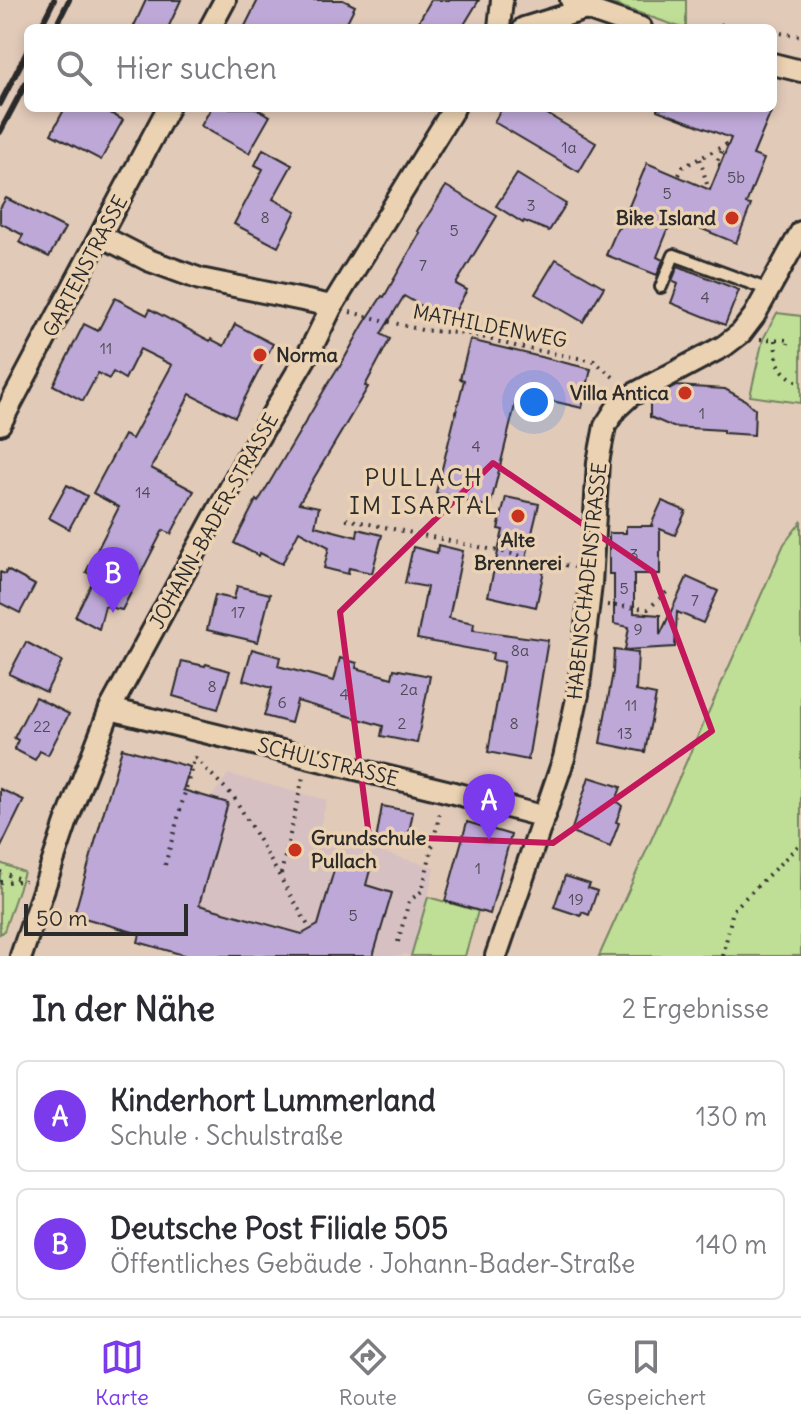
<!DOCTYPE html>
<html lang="de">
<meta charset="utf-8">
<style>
body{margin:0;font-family:Delius,sans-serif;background:#f7f7f7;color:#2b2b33}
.scale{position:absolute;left:24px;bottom:20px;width:164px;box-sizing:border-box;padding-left:8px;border:4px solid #2b2b2b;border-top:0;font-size:22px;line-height:28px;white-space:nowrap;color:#2b2b2b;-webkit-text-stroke:6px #ebd2b2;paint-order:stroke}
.you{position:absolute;left:534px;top:402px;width:28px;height:28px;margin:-20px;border:6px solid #fff;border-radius:50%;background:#1a73e8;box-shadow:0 0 0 12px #1a73e833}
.badge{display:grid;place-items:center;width:52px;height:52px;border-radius:50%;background:#7c3aed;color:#fff;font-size:26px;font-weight:700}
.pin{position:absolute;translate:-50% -66px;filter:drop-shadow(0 2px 4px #0008)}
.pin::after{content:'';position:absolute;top:42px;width:28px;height:24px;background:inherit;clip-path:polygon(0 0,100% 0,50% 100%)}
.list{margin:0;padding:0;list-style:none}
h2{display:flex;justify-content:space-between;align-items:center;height:104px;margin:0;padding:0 32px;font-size:34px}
h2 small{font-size:26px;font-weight:400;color:#7c7c81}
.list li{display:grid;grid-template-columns:52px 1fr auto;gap:24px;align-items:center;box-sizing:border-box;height:112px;margin:0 16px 16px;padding:0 16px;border:2px solid #e1e1e2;border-radius:12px}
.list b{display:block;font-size:30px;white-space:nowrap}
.list p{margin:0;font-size:26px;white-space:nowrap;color:#7c7c81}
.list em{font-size:26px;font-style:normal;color:#7c7c81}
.icon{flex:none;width:44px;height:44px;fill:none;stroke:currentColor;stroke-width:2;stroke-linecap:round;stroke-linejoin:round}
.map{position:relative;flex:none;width:801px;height:956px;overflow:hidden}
.search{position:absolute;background:#fff;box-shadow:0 4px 12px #0003;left:24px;right:24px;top:24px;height:88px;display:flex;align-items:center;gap:20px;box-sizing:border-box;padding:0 28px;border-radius:12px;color:#7c7c81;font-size:30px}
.sheet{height:360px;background:#fff}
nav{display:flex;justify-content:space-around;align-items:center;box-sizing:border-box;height:112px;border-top:2px solid #e1e1e2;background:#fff;font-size:22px;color:#7c7c81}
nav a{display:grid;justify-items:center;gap:4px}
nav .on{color:#7c3aed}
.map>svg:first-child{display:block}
.built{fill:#d7c0c2}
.green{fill:#bfde96;stroke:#758460;stroke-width:2}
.building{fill:#bea8d7;stroke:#2b2b2b;stroke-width:2}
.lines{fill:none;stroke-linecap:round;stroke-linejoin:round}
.lane-casing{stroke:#2b2b2b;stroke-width:16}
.street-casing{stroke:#2b2b2b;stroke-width:26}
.path{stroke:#2b2b2b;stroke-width:4;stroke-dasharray:2 6;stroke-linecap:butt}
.lane{stroke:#ebd2b2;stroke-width:10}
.street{stroke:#ebd2b2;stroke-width:20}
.rail{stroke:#2b2b2b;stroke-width:6}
.marked{fill:none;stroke:#c2185b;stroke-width:6;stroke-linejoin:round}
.poi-dot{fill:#c8321e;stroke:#ebd2b2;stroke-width:3}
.labels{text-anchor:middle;stroke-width:7;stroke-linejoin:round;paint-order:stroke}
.number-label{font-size:16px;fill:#504a56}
.poi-label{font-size:20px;font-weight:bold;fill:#2b2b2b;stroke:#ebd2b2;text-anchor:end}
.street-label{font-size:20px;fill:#2b2b2b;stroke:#ebd2b2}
.quarter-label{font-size:24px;letter-spacing:2px;fill:#2b2b2b;stroke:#ebd2b2}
</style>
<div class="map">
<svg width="801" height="956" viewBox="0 0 801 956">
<rect width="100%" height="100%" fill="#e2cab9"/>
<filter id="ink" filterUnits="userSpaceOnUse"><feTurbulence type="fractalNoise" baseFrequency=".0125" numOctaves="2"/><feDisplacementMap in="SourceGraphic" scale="16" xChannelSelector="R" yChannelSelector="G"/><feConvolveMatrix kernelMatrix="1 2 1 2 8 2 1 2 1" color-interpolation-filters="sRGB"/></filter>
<g filter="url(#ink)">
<polygon class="built" points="228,774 327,800 318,834 434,867 428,897 478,911 465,956 411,956 404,954 403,956 184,956 228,803 211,798"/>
<g class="green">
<polygon points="602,0 686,0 686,28 682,28"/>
<polygon points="777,313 801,316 801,403 750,396 763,339"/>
<polygon points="801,522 801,956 599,956 784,544"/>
<polygon points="0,863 24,872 4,931 0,934"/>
<polygon points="428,897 478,911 465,956 411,956"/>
</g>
<g class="building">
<polygon points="146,0 181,0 168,28 133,28"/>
<polygon points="258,0 343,0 355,6 344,28 244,28"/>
<polygon points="431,0 479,0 462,28 415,28"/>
<polygon points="65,108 101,108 123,120 101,160 51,134"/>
<polygon points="211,108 255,108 270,116 249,153 201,126"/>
<polygon points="502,108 537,108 596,143 579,172 494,122"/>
<polygon points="657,108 762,108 771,112 753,155 764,159 746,204 751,205 736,243 673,217 657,257 663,260 657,275 606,255 618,227 620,228 647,163 710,190 731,138 657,110"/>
<polygon points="263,149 292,165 273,199 296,211 278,247 234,224 263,169 255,165"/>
<polygon points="517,174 566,204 549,231 524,221 523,223 496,206"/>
<polygon points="446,186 497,216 456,284 467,290 449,322 404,296 381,334 390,339 365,386 368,387 299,503 319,507 315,526 357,537 358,529 382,535 372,573 349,568 348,574 324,568 329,547 299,531 282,564 260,553 259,556 234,543 256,500 258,502 329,382 337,369 338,370 363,325 382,296 384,297 420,233 418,231"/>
<polygon points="6,198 65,228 49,257 19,242 23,235 0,223 0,208"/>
<polygon points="556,259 604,287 583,322 535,294"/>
<polygon points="678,266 739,290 725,325 671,303 678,284 672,281"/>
<polygon points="115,298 147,315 150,309 210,341 211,339 224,346 235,324 273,344 235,417 190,394 151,468 194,491 171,534 163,530 122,610 105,606 99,629 75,616 95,577 86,572 119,507 93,493 124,435 132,439 172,365 140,349 125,379 113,372 109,379 98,373 83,401 53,385 84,324 98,331"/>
<polygon points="470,340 591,369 582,408 518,393 490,507 436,493 464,380 460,379"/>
<polygon points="676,386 725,389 745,400 755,409 754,435 723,433 723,430 673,427 650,417 650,400"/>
<polygon points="67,485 87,496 69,529 49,518"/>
<polygon points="506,497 539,504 525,562 545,566 536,607 488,596 503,530 498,529"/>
<polygon points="662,501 686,511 675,535 660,529 660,574 634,574 634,613 660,615 660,635 687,577 718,591 703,623 677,612 675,647 625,650 629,627 614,624 614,574 609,574 609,533 626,533 626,526 653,526 651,525"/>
<polygon points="438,545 463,551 449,618 474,623 473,630 548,640 528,760 488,752 504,662 492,660 493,653 417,639 427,587 405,583 413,547 437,553"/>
<polygon points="7,570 35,585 20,613 0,603 0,572 5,574"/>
<polygon points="237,586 270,594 258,642 207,630 215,595 234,599"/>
<polygon points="26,642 62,661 46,692 9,674"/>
<polygon points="252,649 280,657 278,666 334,681 340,658 357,663 356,668 392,678 394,669 430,676 417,743 381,736 383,726 297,701 291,723 264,716 272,688 243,680"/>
<polygon points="614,650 638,653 636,691 656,695 645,752 600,743 613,672"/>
<polygon points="182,661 205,666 206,664 230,671 218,709 173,696"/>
<polygon points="35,697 69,714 48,755 40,751 35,760 14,749 18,740 14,738"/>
<polygon points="122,748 190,767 183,790 228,803 199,905 302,934 318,925 337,860 370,870 366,885 392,893 373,956 187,956 138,942 140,934 74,915"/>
<polygon points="589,777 621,787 616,801 622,806 616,822 619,823 610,847 571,832"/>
<polygon points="0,789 24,800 0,849"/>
<polygon points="382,806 413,812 406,847 376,841"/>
<polygon points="467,822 511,835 490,914 445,901"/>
<polygon points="565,876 590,884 588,888 597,891 589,915 582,912 581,916 554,907"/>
</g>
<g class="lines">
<defs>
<polyline id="lane" points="661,287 674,255 769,290"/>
<g id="street">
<polyline points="571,0 586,9 641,28"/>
<polyline points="210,28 225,0"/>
<polyline points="499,28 502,0"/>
<polyline points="524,28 586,9"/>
<polyline points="773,64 801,71"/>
<polyline points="101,236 148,260 200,279 332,306"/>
<polyline points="0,424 168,108"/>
<polyline points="110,709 446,791 545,817"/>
<polyline points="21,956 66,823 110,709 247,457 312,347 332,306 454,108"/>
<polyline points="496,956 564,758 578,694 591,584 598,462 605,426 616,409 630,396 724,346 741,333 754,316 801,232"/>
</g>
</defs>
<use href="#lane" class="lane-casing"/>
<use href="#street" class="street-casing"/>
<g class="path">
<polyline points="715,28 717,24 742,28"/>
<polyline points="773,32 801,36"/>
<polyline points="700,159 708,188"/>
<polyline points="720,165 716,164 723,148"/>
<polyline points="679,175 683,167 729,143"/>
<polyline points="350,312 422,330 469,334 519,347 594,361 617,380"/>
<polyline points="760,339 789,340 788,344"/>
<path d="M775,340C777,366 778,371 801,384"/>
<polyline points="346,519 574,567"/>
<polyline points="607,605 648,609 670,589"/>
<polyline points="195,758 234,797 310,929"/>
<polyline points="165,865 195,756"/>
<polyline points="0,872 20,879"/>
<polyline points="281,874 303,777"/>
<polyline points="0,882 25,881"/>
<polyline points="398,942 409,901 422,891 441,808"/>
<polyline points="723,956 733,910 801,843"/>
</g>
<use href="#lane" class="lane"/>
<use href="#street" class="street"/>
<g class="rail">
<polyline points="40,28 54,0"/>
<polyline points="55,28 69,0"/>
<polyline points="0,104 28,50"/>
<polyline points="0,132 28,79"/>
</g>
</g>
</g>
<path class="marked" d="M493,463L653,572L712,731L553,843L369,836L340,612Z"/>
<g class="poi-dot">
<circle cx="732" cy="218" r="8"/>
<circle cx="260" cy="355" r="8"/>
<circle cx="685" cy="393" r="8"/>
<circle cx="518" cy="516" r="8"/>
<circle cx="295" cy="850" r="8"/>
</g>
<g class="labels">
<g class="number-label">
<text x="569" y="153">1a</text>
<text x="736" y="183">5b</text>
<text x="667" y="199">5</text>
<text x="531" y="211">3</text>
<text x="265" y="223">8</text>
<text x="454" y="236">5</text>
<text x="423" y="271">7</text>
<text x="705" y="303">4</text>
<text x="106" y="354">11</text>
<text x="702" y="419">1</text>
<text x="476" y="452">4</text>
<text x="143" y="498">14</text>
<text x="634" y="560">3</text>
<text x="624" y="594">5</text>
<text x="695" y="606">7</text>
<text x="238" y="618">17</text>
<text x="638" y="635">9</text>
<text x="520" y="656">8a</text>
<text x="212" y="692">8</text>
<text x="409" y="695">2a</text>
<text x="344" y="700">4</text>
<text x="282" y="708">6</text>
<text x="631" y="711">11</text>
<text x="402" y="729">2</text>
<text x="514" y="729">8</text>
<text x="42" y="732">22</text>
<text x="625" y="739">13</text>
<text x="478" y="874">1</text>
<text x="576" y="905">19</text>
<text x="353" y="921">5</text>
</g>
<g class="poi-label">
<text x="716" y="225">Bike Island</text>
<text x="276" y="362" text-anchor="start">Norma</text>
<text x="669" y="400">Villa Antica</text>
<text x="518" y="547" text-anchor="middle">Alte<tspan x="518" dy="23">Brennerei</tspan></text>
<text x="311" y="845" text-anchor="start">Grundschule<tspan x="311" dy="23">Pullach</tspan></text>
</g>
<g class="street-label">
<text transform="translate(85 266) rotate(-62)" y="7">GARTENSTRASSE</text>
<text transform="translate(490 326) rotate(11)" y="7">MATHILDENWEG</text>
<text transform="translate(214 521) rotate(-61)" y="7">JOHANN-BADER-STRASSE</text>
<text transform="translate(587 581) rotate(-84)" y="7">HABENSCHADENSTRASSE</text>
<text transform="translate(328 762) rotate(14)" y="7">SCHULSTRASSE</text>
</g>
<g class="quarter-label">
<text x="424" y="486">PULLACH<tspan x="424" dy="28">IM ISARTAL</tspan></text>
</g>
</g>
</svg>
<div class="scale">50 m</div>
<div class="you"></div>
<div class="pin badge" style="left:489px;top:840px">A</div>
<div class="pin badge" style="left:113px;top:613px">B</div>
<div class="search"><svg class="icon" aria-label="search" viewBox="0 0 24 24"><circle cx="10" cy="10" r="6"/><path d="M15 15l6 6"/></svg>Hier suchen</div>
</div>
<section class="sheet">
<h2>In der Nähe<small>2 Ergebnisse</small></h2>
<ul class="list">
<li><span class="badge">A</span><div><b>Kinderhort Lummerland</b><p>Schule · Schulstraße</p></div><em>130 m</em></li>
<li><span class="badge">B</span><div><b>Deutsche Post Filiale 505</b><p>Öffentliches Gebäude · Johann-Bader-Straße</p></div><em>140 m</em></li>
</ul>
</section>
<nav>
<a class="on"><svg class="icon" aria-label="map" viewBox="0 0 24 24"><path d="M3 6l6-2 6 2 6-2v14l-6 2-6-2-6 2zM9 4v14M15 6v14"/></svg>Karte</a>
<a><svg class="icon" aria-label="directions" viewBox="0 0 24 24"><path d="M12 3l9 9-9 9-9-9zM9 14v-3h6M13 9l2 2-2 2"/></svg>Route</a>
<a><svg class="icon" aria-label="saved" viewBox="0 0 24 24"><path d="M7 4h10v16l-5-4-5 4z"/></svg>Gespeichert</a>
</nav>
